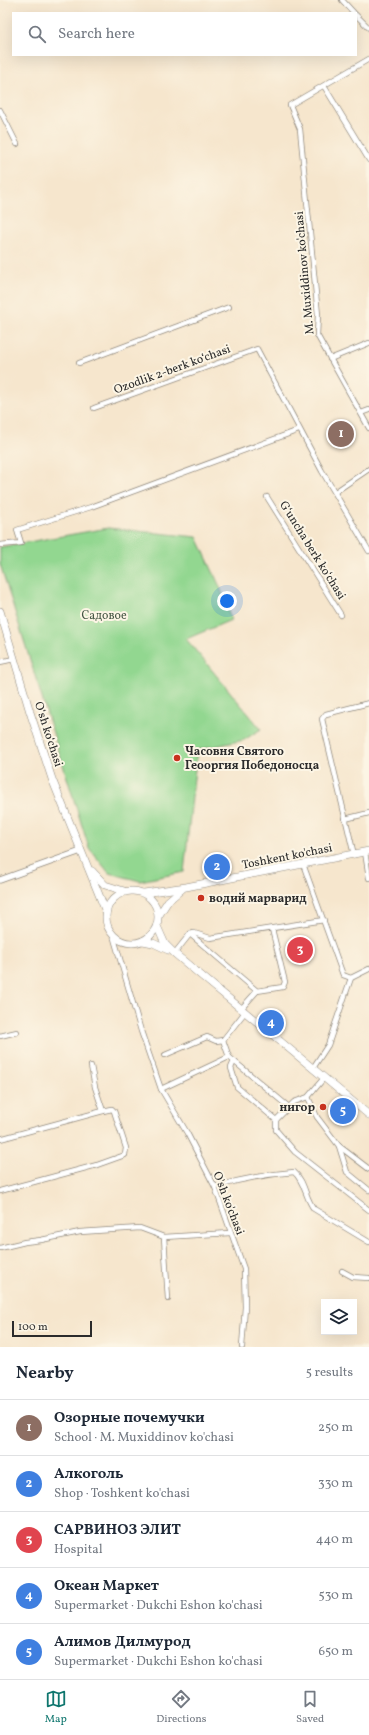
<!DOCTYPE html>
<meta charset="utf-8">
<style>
body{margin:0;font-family:Vollkorn,serif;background:#f6f6f7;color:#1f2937}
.controls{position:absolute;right:12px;bottom:12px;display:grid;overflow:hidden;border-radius:0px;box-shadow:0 4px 16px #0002}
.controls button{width:36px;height:36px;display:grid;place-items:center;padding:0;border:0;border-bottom:1px solid #e0e1e3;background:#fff;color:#1f2937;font:20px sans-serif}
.scale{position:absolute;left:12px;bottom:10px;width:80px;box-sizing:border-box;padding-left:4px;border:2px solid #2b2b2b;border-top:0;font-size:11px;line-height:14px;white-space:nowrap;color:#2b2b2b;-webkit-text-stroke:3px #fcf5e5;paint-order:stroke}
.you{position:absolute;left:227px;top:601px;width:14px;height:14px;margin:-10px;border:3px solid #fff;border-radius:50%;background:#1a73e8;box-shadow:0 0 0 6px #1a73e833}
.badge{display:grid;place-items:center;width:26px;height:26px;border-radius:50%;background:#0f766e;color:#fff;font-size:13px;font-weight:700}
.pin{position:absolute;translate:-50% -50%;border:2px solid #fff;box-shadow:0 1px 4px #0006}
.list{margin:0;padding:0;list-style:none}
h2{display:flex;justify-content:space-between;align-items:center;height:52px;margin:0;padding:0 16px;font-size:17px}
h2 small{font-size:13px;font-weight:400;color:#747a83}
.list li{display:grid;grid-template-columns:26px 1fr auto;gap:12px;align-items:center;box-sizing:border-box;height:56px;padding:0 16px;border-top:1px solid #e0e1e3}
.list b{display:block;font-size:15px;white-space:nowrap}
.list p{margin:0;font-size:13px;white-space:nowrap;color:#747a83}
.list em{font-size:13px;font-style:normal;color:#747a83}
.icon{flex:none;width:22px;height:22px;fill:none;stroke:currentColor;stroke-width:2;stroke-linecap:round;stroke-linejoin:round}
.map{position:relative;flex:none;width:369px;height:1347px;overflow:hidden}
.search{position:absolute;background:#fff;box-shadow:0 4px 16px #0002;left:12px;right:12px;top:12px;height:44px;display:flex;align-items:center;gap:10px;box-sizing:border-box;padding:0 14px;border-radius:0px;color:#747a83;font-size:15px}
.sheet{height:332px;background:#fff}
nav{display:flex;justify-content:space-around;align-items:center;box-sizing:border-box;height:56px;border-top:1px solid #e0e1e3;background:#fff;font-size:11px;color:#747a83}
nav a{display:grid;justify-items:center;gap:2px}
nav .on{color:#0f766e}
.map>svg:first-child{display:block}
.green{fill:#92d790;stroke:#5e815e}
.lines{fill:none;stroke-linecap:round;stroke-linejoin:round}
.minor-casing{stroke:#90887c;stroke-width:6}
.tertiary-casing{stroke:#90887c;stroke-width:7}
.primary-casing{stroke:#90887c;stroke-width:8}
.minor{stroke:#fff;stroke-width:4.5}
.tertiary{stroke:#fff;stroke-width:5.5}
.primary{stroke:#fff;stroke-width:7}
.poi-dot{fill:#c8321e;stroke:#fcf5e5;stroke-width:1.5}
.labels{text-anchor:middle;stroke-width:4;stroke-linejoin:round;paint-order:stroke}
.street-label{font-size:12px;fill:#2b2b2b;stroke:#fcf5e5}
.park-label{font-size:12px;fill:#455644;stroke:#fcf5e5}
.poi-label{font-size:12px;font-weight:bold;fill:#2b2b2b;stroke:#fcf5e5;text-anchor:start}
</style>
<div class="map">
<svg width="369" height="1347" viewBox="0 0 369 1347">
<rect width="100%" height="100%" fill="#fcf5e5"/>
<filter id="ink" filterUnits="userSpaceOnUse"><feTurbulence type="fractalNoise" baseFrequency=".025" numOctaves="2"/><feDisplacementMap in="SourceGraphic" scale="8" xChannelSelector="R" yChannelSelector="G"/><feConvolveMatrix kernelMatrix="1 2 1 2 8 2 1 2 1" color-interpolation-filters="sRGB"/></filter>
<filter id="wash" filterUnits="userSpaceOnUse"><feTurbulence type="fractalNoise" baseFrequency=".012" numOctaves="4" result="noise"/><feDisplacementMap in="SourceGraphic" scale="16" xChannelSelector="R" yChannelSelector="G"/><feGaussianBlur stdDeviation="0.9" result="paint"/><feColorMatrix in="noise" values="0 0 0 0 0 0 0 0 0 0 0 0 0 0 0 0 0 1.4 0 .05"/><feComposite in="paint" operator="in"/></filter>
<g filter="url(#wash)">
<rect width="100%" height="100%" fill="#f6e6cd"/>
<polygon class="green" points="108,528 197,537 220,587 231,620 186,639 261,729 244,740 197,750 184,872 140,881 109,873 89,848 0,564 0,547"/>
</g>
<g filter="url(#ink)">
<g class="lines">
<defs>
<g id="minor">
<polyline points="342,0 354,13"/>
<polyline points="356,15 369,28"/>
<polyline points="369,59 290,105 300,129 318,315 317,335 369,428"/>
<polyline points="324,86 369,160"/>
<polyline points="0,110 17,144"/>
<polyline points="330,359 369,343"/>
<polyline points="79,363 229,307"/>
<polyline points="94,408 257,349 322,471 369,551"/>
<polyline points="361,413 369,410"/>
<polyline points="335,492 369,469"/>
<polyline points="267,497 341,615"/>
<polyline points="0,545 21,543 17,530 91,507 299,430"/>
<polyline points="0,662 14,659"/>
<polyline points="345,819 369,813"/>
<polyline points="365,852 369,878"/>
<polyline points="354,855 322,719 326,714 369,703"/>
<polyline points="303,864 343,975 351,978 369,969"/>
<polyline points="190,934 257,991"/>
<polyline points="113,935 141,1031 161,1089 187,1133 215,1187 244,1269 245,1307 242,1347"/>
<polyline points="174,954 190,934 194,933 210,938 324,920"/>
<polyline points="241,1009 257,991 283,987 285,982 272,929"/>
<polyline points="245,1012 223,1040 229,1057 290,1108"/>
<polyline points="0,1036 17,1032"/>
<polyline points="165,1055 207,1037 216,1041 223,1040"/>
<polyline points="234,1061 231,1068 237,1087 276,1120"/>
<polyline points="313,1068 328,1045 351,978"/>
<polyline points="324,1078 308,1097 294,1102 276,1120 276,1130 295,1152 369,1210"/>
<polyline points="161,1089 229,1057"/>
<polyline points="308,1097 317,1117 339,1146 369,1169"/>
<polyline points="0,1139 103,1111 95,1087 91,1066"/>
<polyline points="339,1146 347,1172 369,1190"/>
<path d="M215,1187C241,1179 267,1174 294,1172C305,1181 305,1198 314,1209L369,1242"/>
<polyline points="0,1191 97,1165 125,1155 126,1148 114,1111 112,1109 103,1111"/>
<polyline points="164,1237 168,1299"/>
<polyline points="0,1248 25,1242 41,1240 80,1232 140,1228 164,1237 230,1233"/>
<polyline points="342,1271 353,1277 369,1278"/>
</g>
<polyline id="tertiary" points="0,880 81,851"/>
<g id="primary">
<polyline points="0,611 30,712 52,779 106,912"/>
<polyline points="92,871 105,885 124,891"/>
<circle cx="132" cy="917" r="26"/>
<polyline points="144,893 186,887 369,851"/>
<polyline points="159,915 168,901 182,889"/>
<polyline points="157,926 165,944 174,953 369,1115"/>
<polyline points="143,941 153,943 168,950"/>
</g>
</defs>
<use href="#minor" class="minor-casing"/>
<use href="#tertiary" class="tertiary-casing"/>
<use href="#primary" class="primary-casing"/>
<use href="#minor" class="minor"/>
<use href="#tertiary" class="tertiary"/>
<use href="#primary" class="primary"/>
</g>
</g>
<g class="poi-dot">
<circle cx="177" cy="758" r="4"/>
<circle cx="201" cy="898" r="4"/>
<circle cx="323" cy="1107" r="4"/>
</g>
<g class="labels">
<g class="street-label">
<text transform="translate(304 273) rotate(-95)" y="4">M. Muxiddinov ko'chasi</text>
<text transform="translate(172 369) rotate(-20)" y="4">Ozodlik 2-berk koʻchasi</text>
<text transform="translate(313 550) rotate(58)" y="4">Gʻuncha berk koʻchasi</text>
<text transform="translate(49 734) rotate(72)" y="4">Oʻsh koʻchasi</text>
<text transform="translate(287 856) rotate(-11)" y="4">Toshkent ko'chasi</text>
<text transform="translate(229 1203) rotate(69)" y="4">O'sh ko'chasi</text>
</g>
<g class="park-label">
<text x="104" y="619">Садовое</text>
</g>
<g class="poi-label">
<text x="185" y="755">Часовня Святого<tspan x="185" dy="14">Геооргия Победоносца</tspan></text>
<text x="209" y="902">водий марварид</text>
<text x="315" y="1111" text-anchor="end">нигор</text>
</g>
</g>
</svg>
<div class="controls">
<button><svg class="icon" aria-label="layers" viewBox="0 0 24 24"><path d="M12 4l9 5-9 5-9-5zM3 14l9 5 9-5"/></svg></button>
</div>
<div class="scale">100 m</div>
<div class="you"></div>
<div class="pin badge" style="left:341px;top:434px;background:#8d6e63">1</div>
<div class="pin badge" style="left:217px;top:867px;background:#3f7fe0">2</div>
<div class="pin badge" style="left:300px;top:950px;background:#e0444e">3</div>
<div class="pin badge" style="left:271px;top:1023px;background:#3f7fe0">4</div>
<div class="pin badge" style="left:343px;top:1111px;background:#3f7fe0">5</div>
<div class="search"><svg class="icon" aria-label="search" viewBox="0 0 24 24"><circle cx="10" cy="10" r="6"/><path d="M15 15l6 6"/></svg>Search here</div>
</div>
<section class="sheet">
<h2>Nearby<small>5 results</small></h2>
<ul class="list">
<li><span class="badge" style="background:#8d6e63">1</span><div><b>Озорные почемучки</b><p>School · M. Muxiddinov ko'chasi</p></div><em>250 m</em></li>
<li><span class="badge" style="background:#3f7fe0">2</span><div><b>Алкоголь</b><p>Shop · Toshkent ko'chasi</p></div><em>330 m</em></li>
<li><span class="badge" style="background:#e0444e">3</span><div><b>САРВИНОЗ ЭЛИТ</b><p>Hospital</p></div><em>440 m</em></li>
<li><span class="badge" style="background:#3f7fe0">4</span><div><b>Океан Маркет</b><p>Supermarket · Dukchi Eshon ko'chasi</p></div><em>530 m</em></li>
<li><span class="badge" style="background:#3f7fe0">5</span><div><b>Алимов Дилмурод</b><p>Supermarket · Dukchi Eshon ko'chasi</p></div><em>650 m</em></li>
</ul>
</section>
<nav>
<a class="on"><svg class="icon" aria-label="map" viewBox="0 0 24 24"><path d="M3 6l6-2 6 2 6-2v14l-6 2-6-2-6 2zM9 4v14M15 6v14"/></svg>Map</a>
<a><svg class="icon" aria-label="directions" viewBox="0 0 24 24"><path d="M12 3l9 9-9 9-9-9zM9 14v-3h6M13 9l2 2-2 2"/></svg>Directions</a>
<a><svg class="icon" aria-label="saved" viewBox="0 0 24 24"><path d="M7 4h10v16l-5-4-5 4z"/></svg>Saved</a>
</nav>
